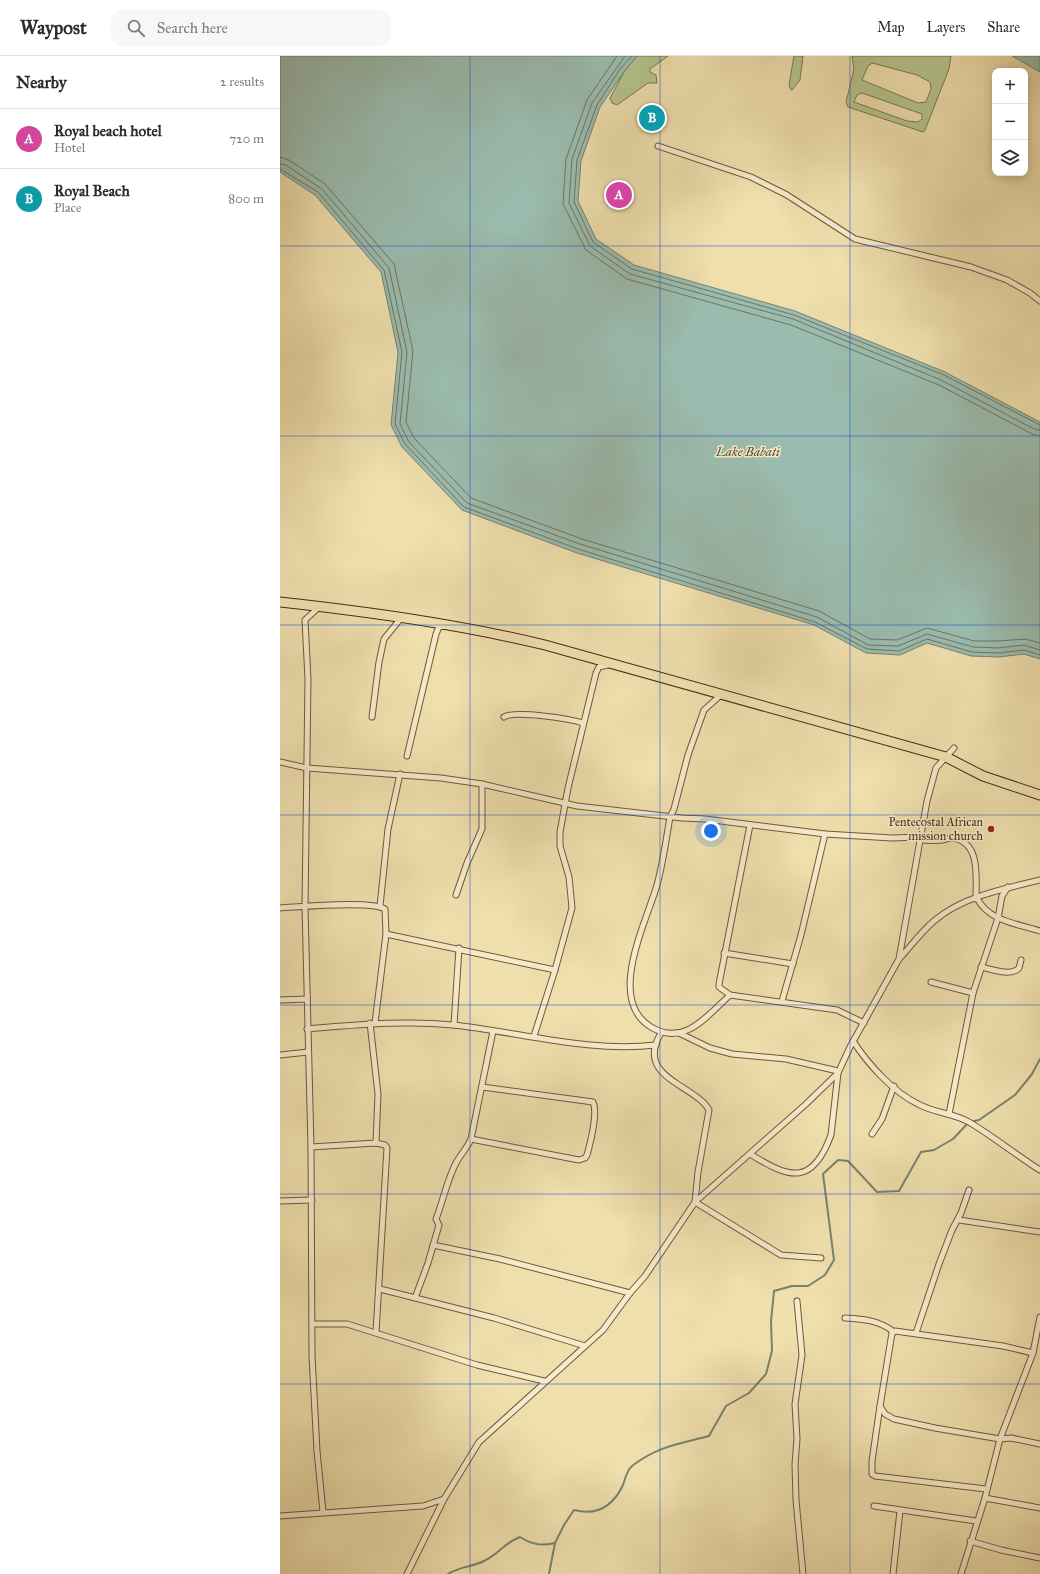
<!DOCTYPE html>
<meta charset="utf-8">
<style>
body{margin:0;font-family:"IM FELL Great Primer",serif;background:#f7f7f7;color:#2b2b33}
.controls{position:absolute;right:12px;top:12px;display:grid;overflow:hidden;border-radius:8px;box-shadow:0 2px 10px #0003}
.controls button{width:36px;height:36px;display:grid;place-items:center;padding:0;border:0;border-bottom:1px solid #e1e1e2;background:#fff;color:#2b2b33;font:20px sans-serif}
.you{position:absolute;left:431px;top:775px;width:14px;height:14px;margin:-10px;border:3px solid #fff;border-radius:50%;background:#1a73e8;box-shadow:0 0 0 6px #1a73e833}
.badge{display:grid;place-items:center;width:26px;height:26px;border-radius:50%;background:#0b8043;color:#fff;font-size:13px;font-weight:700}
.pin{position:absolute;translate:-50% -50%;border:2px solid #fff;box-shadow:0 1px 4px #0006}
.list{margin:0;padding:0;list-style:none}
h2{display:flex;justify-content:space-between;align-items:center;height:52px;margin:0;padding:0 16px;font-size:17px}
h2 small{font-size:13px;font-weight:400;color:#7c7c81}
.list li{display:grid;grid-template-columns:26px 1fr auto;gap:12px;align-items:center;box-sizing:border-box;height:60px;padding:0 16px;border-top:1px solid #e1e1e2}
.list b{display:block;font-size:15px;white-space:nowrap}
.list p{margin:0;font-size:13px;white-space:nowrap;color:#7c7c81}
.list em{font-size:13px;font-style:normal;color:#7c7c81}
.icon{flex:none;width:22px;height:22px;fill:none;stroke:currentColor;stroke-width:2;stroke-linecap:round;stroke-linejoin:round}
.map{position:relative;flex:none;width:760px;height:1518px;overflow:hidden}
header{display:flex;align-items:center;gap:24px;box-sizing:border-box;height:56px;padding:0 20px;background:#fff;border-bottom:1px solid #e1e1e2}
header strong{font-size:19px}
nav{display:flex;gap:22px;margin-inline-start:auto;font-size:14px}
.search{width:280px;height:36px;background:#f7f7f7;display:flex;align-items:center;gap:10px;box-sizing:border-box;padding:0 14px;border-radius:12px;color:#7c7c81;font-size:15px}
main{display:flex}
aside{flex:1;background:#fff}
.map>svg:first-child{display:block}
.green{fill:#b5c38d;stroke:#7c7850;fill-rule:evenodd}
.water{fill:#9abcaf;stroke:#788271}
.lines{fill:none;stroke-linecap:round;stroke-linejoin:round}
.shore{stroke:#6f7462;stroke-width:1}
.stream{stroke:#788271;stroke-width:2}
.street-casing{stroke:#6f593a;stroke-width:7}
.highway-casing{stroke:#442c14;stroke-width:11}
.street{stroke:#f5eaca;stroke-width:5}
.highway{stroke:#efdfad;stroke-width:9}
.grid{fill:none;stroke:#1d4ed8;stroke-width:1;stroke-opacity:0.55}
.poi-dot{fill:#8f2418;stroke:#f5eaca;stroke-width:1.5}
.labels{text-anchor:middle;stroke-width:3;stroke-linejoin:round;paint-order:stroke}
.poi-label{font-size:12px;fill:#442c14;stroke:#f5eaca;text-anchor:end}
.water-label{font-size:13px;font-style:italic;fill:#5a503b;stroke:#f5eaca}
</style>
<header>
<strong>Waypost</strong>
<div class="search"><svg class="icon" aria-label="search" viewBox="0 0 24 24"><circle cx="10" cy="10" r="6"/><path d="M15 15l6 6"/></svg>Search here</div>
<nav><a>Map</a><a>Layers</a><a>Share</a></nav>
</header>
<main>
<aside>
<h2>Nearby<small>2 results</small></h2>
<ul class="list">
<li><span class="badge" style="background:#d1479c">A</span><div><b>Royal beach hotel</b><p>Hotel</p></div><em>720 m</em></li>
<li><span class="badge" style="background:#0f9aa8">B</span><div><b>Royal Beach</b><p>Place</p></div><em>800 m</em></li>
</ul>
</aside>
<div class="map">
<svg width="760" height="1518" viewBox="0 0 760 1518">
<rect width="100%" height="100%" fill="#efdfad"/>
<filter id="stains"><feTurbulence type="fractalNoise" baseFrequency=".005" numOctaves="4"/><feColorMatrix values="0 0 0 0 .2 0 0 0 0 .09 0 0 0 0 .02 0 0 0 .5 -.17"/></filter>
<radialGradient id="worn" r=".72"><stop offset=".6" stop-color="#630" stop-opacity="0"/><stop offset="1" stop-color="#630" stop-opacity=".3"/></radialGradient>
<g class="green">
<polygon points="357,0 388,0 370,13 370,16 376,19 377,27 368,27 337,49 332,47 330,42 344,16"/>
<polygon points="514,0 523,0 520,24 513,33 511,34 509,29"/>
<path d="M572,0H671L669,13L645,74L643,76L568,51L566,46L574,13ZM592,7L637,19L650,26L651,33L646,46L638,47L582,24L588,10ZM582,37L642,58V63L638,66L627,65L574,46L577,39Z"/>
</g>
<g class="water">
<polygon points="0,0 357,0 344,16 320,51 301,105 298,145 316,183 354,209 515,255 665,316 760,366 760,603 744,598 719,601 691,600 647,587 620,599 586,597 534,569 297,497 182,454 122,391 111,369 118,296 101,216 35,139 0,116"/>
<polygon points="732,0 760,0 760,16"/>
</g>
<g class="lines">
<g class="shore">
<polyline points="337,0 307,44 286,103 283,148 306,194 347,223 511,269 659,329 752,378 760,380"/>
<polyline points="345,0 312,47 292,103 289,147 310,190 350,218 513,263 661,324 754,373 760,374"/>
<polyline points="352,0 340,13 317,49 297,104 294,146 313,186 352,213 514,259 664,319 760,369"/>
<polyline points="0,101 9,104 45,128 114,208 133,295 126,366 134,382 191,442 302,483 539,555 590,583 617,584 647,572 694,585 718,585 745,583 760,587"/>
<polyline points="0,108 6,109 42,133 109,212 127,296 120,368 129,386 187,447 300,488 537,561 588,589 618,590 647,578 693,591 718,592 744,589 760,594"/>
<polyline points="0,113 38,136 104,214 122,296 115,368 125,388 184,451 298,493 535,566 587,593 619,595 647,583 692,596 719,597 744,594 760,599"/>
</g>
<g class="stream">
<path d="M168,1518C178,1511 192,1511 204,1505C219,1498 224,1487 240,1481C253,1489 261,1490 275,1487L284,1469L294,1454C317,1460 333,1450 343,1429C345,1423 347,1414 352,1410C378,1390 399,1388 429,1380L446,1350L469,1337L486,1318L492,1295L491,1265L494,1235L512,1230H528L545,1219L554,1204L543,1118L558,1104L568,1105L597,1136L619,1135L641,1096L654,1094L673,1083L689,1066L699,1064L735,1039L752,1018L760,1003"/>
<polyline points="269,1518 275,1487"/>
</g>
<defs>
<g id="street">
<polyline points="378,90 471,121 507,139 575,183 691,211 727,224 750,237 760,245"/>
<polyline points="39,551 25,564 28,623 25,851 31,1091 32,1300 37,1395 43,1456"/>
<path d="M442,638L424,654L408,699L394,753L390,761C386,784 383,807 377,829C366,867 326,944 371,971C404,991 427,960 450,939L557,954L584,967"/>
<polyline points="92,661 99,606 104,583 122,561"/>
<path d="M224,661C235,654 290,663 303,667"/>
<polyline points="127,700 156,578 159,571 165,570"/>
<polyline points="0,706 27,712 161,722 202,728 297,750 402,762 425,763 545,778 612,782 641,781"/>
<path d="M641,784C648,784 655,785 663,784C666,783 669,782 672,782C701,785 696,822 696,843"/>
<polyline points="176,839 187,807 202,773 202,728"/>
<path d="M697,842C708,865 738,868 760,875"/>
<polyline points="100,850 108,773 120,718"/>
<path d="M0,852C20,851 91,844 105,853L106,878L95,967"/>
<polyline points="106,878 275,914"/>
<polyline points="444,897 513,908"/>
<path d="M620,902C631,890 641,876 654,865C683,840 724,833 760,824"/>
<path d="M701,911C711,913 731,921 739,912L741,904"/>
<polyline points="651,926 693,937"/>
<polyline points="450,939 439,931 439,928 470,769"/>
<polyline points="0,944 27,943"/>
<polyline points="502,945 521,879 545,778"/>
<polyline points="90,967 98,1038 96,1087"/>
<polyline points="174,969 179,892"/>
<path d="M27,973C76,969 124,964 173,969C239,976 310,997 376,989"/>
<path d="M381,977C354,1022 416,1029 429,1054L418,1116L415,1146L501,1199L541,1202"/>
<polyline points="399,977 430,992 452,998 506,1003 558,1015"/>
<polyline points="254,980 275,914 292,852 289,821 280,790 280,776 288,732 316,617 319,611 328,609"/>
<path d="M573,985C588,1008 613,1036 638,1048C654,1057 673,1057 689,1066C714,1081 736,1099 760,1114"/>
<polyline points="0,999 28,996"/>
<polyline points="669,1058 693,937 718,862 722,840 728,831"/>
<polyline points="592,1078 602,1063 614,1030"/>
<path d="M191,1083L299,1104L305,1102L307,1099C310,1088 318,1057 313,1046L202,1031"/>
<polyline points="31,1091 96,1087 105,1089 107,1092 96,1276"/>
<path d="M470,1098C509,1122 532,1131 551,1079L558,1017"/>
<polyline points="0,1145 32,1144"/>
<polyline points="679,1164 760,1176"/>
<polyline points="153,1189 220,1203 350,1237"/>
<polyline points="100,1233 214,1262 305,1290"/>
<path d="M135,1242L148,1207L159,1169L156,1163C163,1145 167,1124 176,1107C181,1098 187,1092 191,1083L213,975"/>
<polyline points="517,1245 522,1299 515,1348 517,1383 515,1408 516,1444 523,1518"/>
<path d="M565,1262C583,1263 599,1264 614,1276"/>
<polyline points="33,1268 67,1268 197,1309 264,1325"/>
<polyline points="636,1277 659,1208 672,1174 681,1157 689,1134"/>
<polyline points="753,1297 723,1290 615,1275 612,1277 600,1350 605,1358 614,1363 655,1372 720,1383 731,1382 760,1388"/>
<polyline points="600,1350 592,1405 592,1418 595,1420 706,1433"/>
<polyline points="705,1442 760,1452"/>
<polyline points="594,1450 696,1465"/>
<polyline points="0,1460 143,1450 164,1443"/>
<polyline points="690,1485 721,1494 760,1502"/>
<polyline points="127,1518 164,1443 199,1386 323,1274 350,1237 365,1220 415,1146 526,1048 558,1017 570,991 619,903 647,745 656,712 674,692"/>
<polyline points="613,1518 620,1455"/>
<polyline points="681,1518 705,1442 720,1383 753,1297 760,1261"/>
</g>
<path id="highway" d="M0,546C90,556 178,568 265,589L666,701L703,720L760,739"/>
</defs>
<use href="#street" class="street-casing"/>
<use href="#highway" class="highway-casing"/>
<use href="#street" class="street"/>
<use href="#highway" class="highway"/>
</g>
<path class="grid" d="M190,0V1518M380,0V1518M570,0V1518M0,190H760M0,380H760M0,569H760M0,759H760M0,949H760M0,1138H760M0,1328H760"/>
<circle class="poi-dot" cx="711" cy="773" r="4"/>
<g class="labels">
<g class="poi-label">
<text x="703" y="770">Pentecostal African<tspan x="703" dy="14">mission church</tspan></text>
</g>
<g class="water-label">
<text x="468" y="400">Lake Babati</text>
</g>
</g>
<rect width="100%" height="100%" filter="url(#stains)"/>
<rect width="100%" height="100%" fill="url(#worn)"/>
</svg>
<div class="controls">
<button>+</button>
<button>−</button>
<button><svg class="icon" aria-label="layers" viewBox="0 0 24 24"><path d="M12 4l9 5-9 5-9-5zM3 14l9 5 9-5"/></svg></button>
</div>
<div class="you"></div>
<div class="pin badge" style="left:339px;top:139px;background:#d1479c">A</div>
<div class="pin badge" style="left:372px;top:62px;background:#0f9aa8">B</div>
</div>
</main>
